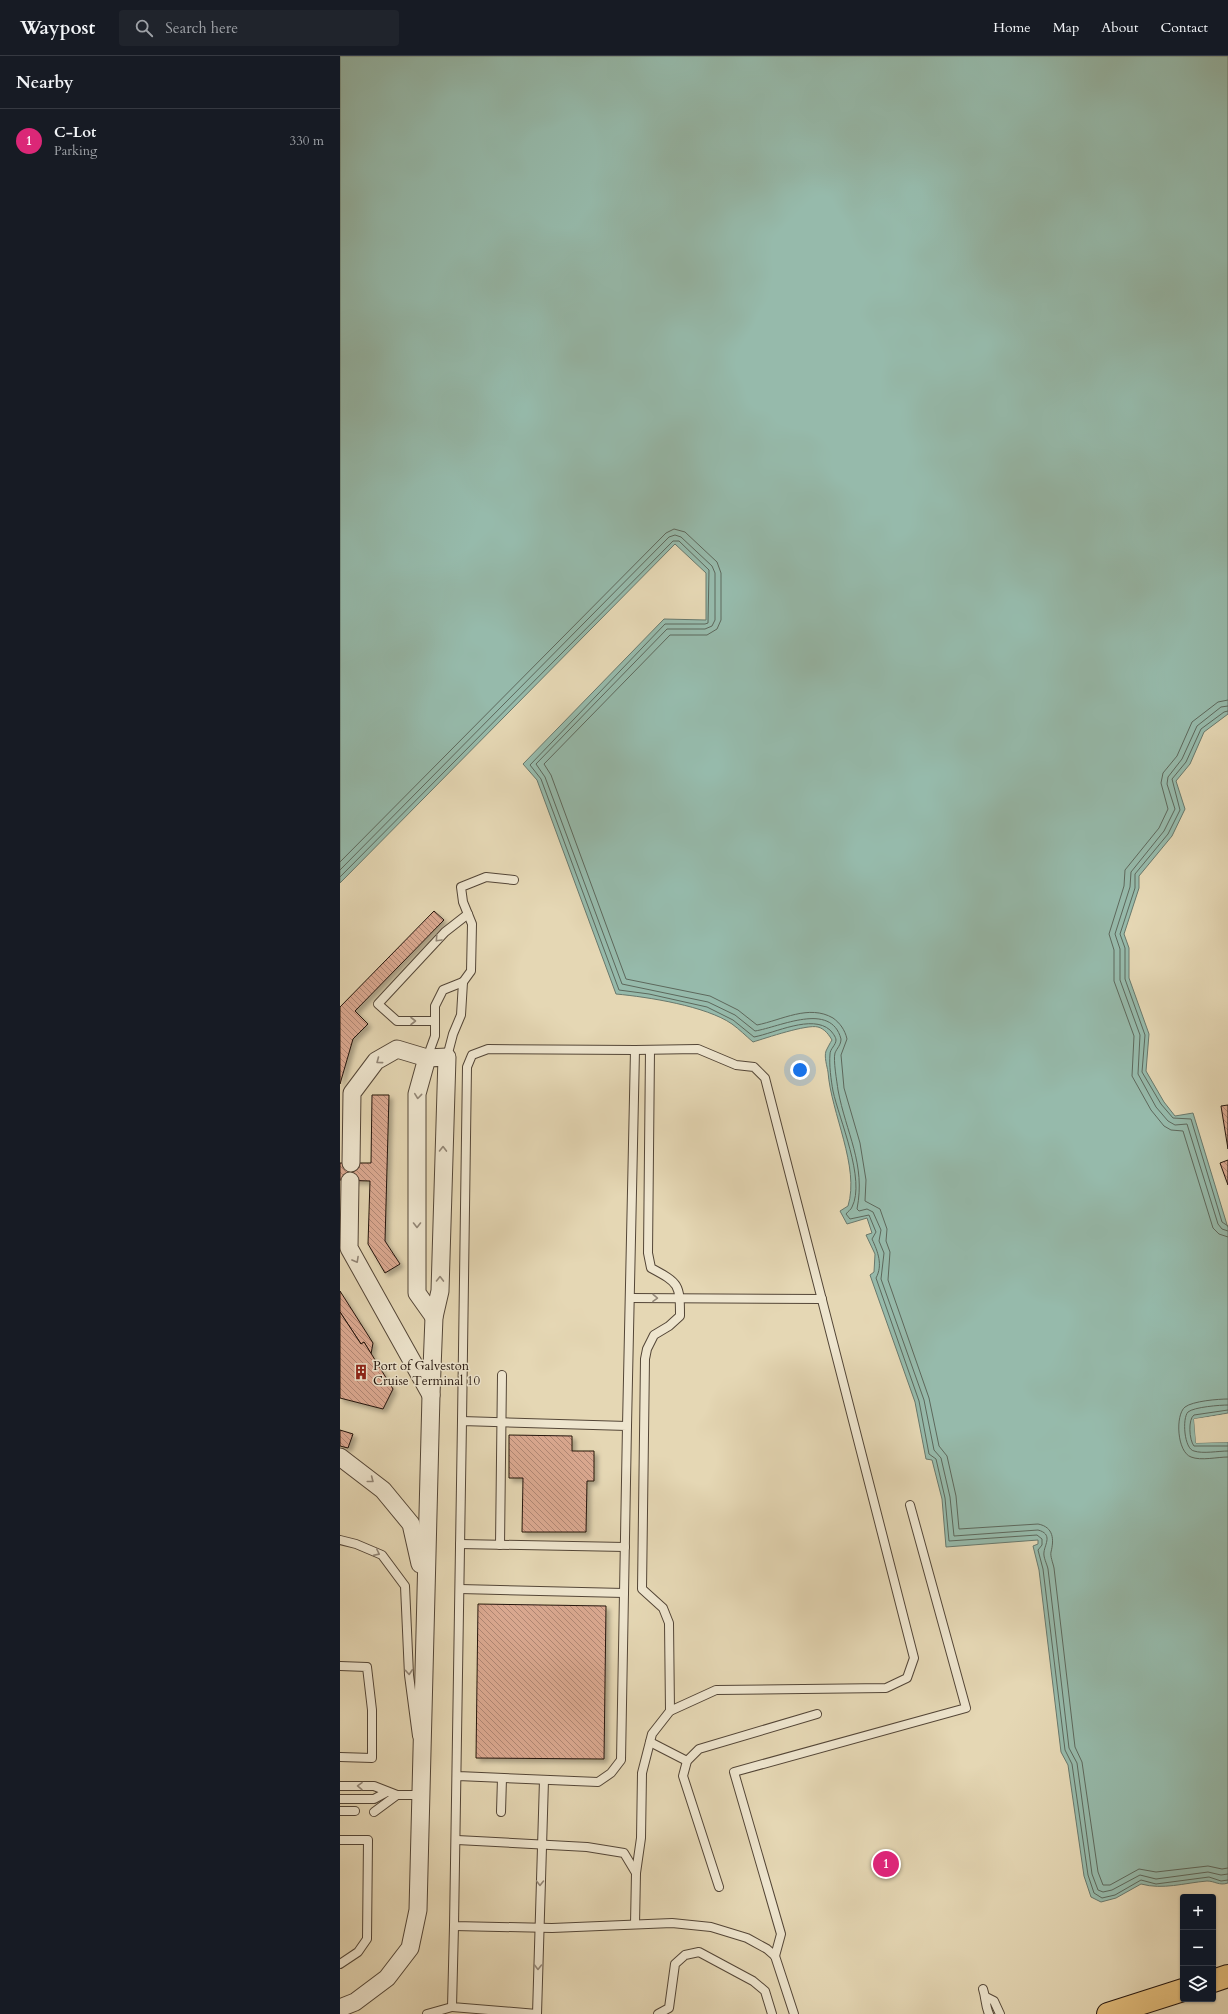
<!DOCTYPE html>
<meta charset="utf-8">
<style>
body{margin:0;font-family:Cardo,serif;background:#20242c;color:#f1f3f6}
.controls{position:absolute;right:12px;bottom:12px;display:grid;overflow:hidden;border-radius:4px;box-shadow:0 1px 3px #0004}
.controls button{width:36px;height:36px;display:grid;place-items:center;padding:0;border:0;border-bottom:1px solid #363941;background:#171b24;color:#f1f3f6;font:20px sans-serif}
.you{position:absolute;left:460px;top:1014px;width:14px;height:14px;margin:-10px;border:3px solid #fff;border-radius:50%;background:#1a73e8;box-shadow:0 0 0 6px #1a73e833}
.badge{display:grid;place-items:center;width:26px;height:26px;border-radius:50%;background:#db2777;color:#fff;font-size:13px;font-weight:700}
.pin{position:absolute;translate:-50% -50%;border:2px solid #fff;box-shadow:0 1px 4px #0006}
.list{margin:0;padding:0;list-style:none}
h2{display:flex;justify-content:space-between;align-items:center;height:52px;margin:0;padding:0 16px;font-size:17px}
h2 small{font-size:13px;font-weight:400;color:#9ea1a6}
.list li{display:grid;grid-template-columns:26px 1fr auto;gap:12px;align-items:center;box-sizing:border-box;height:64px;padding:0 16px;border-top:1px solid #363941}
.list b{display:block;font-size:15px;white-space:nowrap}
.list p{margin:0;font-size:13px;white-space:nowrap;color:#9ea1a6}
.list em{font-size:13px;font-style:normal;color:#9ea1a6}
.icon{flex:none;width:22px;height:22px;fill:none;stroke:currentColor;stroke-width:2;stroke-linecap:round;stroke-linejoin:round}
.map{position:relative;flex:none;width:888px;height:1958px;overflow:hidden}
header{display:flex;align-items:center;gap:24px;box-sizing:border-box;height:56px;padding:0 20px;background:#171b24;border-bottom:1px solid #363941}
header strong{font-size:19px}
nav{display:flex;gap:22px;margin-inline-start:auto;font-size:14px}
.search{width:280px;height:36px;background:#20242c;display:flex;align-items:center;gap:10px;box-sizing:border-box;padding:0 14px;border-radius:4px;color:#9ea1a6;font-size:15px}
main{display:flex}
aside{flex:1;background:#171b24}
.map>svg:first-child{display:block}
.water{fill:#96baab;stroke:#68786c}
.pier{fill:#e5d7b4}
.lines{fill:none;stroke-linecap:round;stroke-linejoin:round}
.shore{stroke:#5d685c;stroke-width:1}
.building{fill:url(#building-back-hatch);stroke:#24150d;filter:url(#shadow)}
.service-casing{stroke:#544637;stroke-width:10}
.minor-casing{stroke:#544637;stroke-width:19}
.primary-casing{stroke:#24150d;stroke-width:24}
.service{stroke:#eee5ce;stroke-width:8}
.minor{stroke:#eee5ce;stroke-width:17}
.primary{stroke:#e2bc7a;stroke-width:22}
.oneway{stroke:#938777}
.labels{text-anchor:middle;stroke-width:3;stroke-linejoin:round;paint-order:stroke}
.poi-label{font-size:13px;fill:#24150d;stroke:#eee5ce;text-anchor:start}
</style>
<header>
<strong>Waypost</strong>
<div class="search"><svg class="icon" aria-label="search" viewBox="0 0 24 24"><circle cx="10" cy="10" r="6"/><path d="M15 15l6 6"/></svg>Search here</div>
<nav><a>Home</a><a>Map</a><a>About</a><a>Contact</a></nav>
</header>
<main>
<aside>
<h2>Nearby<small></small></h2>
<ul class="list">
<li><span class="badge">1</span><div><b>C-Lot</b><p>Parking</p></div><em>330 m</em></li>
</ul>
</aside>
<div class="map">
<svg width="888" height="1958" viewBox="0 0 888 1958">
<defs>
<pattern id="building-back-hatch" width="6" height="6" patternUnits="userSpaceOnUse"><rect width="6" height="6" fill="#dba991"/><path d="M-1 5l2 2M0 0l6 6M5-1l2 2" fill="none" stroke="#b18875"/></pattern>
<filter id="shadow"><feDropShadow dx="3.5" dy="3.5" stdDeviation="2" flood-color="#0004"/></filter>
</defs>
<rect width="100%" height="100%" fill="#e5d7b4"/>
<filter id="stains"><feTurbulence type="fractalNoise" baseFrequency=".005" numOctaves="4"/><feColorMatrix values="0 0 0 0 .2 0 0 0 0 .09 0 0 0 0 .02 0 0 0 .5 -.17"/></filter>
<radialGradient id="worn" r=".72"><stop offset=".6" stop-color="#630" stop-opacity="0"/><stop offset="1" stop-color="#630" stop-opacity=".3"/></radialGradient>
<path class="water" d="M0,0H888V658L864,676L850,708L836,725L845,753L832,780L799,820V832L784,878L789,892V922L809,978L806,1015L824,1046L835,1060L853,1057L888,1172V1357L854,1363L856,1387L888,1386V1827C879,1830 875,1825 867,1825C844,1827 823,1834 801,1828L776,1842L761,1846L751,1841L744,1820L728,1709L721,1696L699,1514L693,1490L698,1488V1484L606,1491L602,1443L592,1404L586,1403L575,1346L530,1219L534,1216L535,1198L526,1179L532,1177L527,1162L507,1168L500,1155L508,1150C520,1111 491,1057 488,1016C487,1010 484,1001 486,995C488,991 490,987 492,984C489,979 485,973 478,971C467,968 426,982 413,986C406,980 399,973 392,968C366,950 308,941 276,938L197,724L183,708L324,563L366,564V517L335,488L0,827Z"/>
<polygon class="pier" points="888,1358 856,1364 857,1385 888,1384 888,1386 856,1387 854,1363"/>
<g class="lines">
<g class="shore">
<polyline points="888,644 878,646 852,666 837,700 823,717 821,727 828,753 819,772 785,814 784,830 769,878 774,894 774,925 794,980 792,1020 811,1054 824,1070 831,1074 843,1075 873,1172 879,1178 888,1181"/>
<polyline points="888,650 881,651 857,670 842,703 828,721 827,728 835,753 824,775 791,816 790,831 775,878 780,893 780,924 800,979 798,1018 816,1051 828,1065 835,1069 847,1068 878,1168 882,1173 888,1175"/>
<polyline points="888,655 884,656 861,673 846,706 832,723 840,754 828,778 795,818 795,832 780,878 785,892 785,923 805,979 802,1016 821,1048 833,1062 851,1063 882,1166 888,1170"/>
<path d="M0,806L326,477L334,473L345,476L377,506L381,517V564L377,573L367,579H330L204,708L211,719L286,923L370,940L398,954L417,969C442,964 469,948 493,962C500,967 505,974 507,983L501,999L504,1032L520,1087L526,1124L525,1145L540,1153L547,1173L546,1185L550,1196L548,1224L589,1342L599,1390L607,1400L616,1440L619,1473L698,1468C714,1471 714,1484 711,1496C710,1500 713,1507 714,1512L735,1691L742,1706L758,1816L763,1829H770L799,1813L816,1816L868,1810L882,1813L888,1812"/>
<path d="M0,814L329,481L335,479L341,481L372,510L375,517V564L372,570L365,573H327L196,708L205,721L282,928L368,946L395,959L415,975C440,971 491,945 501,983C501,989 497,992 495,997C493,1004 497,1026 498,1034C506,1077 526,1108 517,1153L519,1155L527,1153L533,1156L541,1174L539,1185L544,1197L541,1223L584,1344L594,1394L601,1402L610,1441L614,1480L698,1474C713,1478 705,1488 704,1496C703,1501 707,1508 708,1513L729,1692L737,1707L752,1818L758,1834L763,1836L772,1834L800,1819L816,1823L868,1816L881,1819L888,1818"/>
<path d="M0,821L333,485H339L369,514L368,567L365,568H325L190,709L201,723L279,934L309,938L367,951L393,964L414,981C435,977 472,958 490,974C492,976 496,981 496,984C496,989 490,993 490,998C489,1009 491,1024 493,1035C499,1063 526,1124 512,1151C511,1154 508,1155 506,1158L510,1163L529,1159L536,1176L532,1183C538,1196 543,1209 536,1222L579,1345L589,1398L596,1403L605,1442L609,1485L697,1479L702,1483V1489L698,1494L703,1513L725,1694L732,1708L748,1819L754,1837L762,1842L775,1839L801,1824L816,1828L869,1821L881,1825L888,1824"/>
<path d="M888,1343C878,1343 853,1345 845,1351C835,1359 837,1396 851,1401C861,1405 877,1401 888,1401"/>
<path d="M888,1349C880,1349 854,1351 848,1356C842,1362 844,1393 854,1395C863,1398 878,1395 888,1395"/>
<path d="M888,1354L854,1359C848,1363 849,1384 854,1390H888"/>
</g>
</g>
<g class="building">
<polygon points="94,855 104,864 15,955 28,968 13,983 0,1028 0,951"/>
<polygon points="32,1039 49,1039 45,1185 60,1208 45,1217 28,1188 30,1125 0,1124 0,1107 31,1107"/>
<polygon points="888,1049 888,1093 881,1050"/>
<polygon points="888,1104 888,1129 880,1107"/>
<polygon points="0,1235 33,1287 31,1298 24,1286 21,1288 0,1256"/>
<polygon points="0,1256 21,1288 24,1286 53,1333 43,1353 0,1342"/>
<polygon points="0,1374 13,1378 8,1392 0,1390"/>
<polygon points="169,1379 232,1380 232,1395 254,1395 254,1425 247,1425 246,1476 182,1476 183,1422 169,1422"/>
<polygon points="138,1548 266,1550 264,1703 136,1702"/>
</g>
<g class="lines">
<defs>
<g id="service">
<polyline points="94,965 57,965 38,948 105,876 128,858"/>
<polyline points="295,994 358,993 396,1009 414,1011 425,1022 574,1602 567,1622 546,1632 376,1634 330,1655 312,1678 302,1717 301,1782 296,1817"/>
<path d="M310,994L308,1197L311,1212C339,1227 340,1228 340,1260L329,1270L314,1279L307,1293L305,1303L302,1533L323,1552L329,1567L330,1655"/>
<polyline points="107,1001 113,978 121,959 123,926 131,915 132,868 123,846 121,831 146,821 174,824"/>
<polyline points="87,1002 95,980 95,950 103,934 123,926"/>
<polyline points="290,1242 482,1243"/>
<polyline points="122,1365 127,1011 132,999 148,993 295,994 287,1370"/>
<polyline points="0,1484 16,1488 42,1499 65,1530 69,1619 77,1680"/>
<polyline points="120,1488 285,1491"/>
<polyline points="160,1489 162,1319"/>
<polyline points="120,1533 284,1537"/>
<polyline points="0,1610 27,1611 32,1654 32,1702 0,1701"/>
<polyline points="310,1686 347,1705"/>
<polyline points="118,1720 258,1726 271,1717 281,1704 287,1370 122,1365 114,1870 212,1872 332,1867 371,1871 407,1882 427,1893 435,1900 454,1958"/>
<polyline points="0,1730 34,1730 57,1739 34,1756"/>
<polyline points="57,1739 81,1739"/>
<polyline points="0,1743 34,1743 47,1736"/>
<polyline points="0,1755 15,1755"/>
<polyline points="161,1756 162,1722"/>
<polyline points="0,1784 28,1784 27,1883 18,1896 0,1908"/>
<polyline points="117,1784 247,1791 284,1797 296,1817 295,1868"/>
<polyline points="379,1831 343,1720 347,1705 359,1693 477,1658"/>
<polyline points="114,1870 112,1951 197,1958"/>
<polyline points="435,1900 441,1878 394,1716 626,1652 570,1449"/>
<path d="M643,1933C646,1942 645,1949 649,1958"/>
<polyline points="646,1941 654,1945 660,1958"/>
<polyline points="87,1958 112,1951"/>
<polyline points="197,1958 204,1724"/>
<polyline points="318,1958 329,1952 335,1908 345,1899 359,1896 413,1925 425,1935 432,1958"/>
</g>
<g id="minor">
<polyline points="87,1002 77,1038 77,1237 94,1261"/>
<polyline points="10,1125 9,1192 91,1339"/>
<polyline points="0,1401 43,1434 71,1468 80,1508"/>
<polyline points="0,1952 15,1946 47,1922 70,1892 78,1854 91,1339 94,1261 100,1235 107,1001 87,1002 57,993 36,1005 12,1037 11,1107"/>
</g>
<g id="primary">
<polyline points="873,1925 888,1920"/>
<polyline points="768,1958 843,1934"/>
</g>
</defs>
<use href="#service" class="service-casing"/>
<use href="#minor" class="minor-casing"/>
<use href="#primary" class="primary-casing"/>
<use href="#service" class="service"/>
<use href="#minor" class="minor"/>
<use href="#primary" class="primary"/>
</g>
<defs><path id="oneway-chevron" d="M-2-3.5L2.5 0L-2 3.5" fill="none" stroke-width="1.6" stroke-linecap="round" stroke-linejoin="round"/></defs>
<g class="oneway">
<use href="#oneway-chevron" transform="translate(98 883) rotate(133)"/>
<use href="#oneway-chevron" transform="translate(73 965)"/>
<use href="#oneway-chevron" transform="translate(39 1005) rotate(143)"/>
<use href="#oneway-chevron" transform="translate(78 1040) rotate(96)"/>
<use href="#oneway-chevron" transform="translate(103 1093) rotate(-89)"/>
<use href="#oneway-chevron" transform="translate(77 1169) rotate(90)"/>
<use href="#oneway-chevron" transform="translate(16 1204) rotate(61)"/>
<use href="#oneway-chevron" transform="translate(100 1223) rotate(-89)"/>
<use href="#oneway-chevron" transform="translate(315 1242) rotate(1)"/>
<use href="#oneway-chevron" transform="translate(31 1424) rotate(38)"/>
<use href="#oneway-chevron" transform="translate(37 1497) rotate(26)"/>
<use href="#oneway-chevron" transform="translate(69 1616) rotate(86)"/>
<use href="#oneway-chevron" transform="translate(20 1730) rotate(-179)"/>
<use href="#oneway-chevron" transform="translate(200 1827) rotate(91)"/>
<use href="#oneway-chevron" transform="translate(198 1911) rotate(91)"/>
</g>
<defs>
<symbol id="building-bare" viewBox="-9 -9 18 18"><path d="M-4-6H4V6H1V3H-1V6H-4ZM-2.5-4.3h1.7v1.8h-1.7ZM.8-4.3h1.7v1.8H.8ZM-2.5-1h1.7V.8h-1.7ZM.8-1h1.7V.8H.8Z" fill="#8f2418" stroke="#eee5ce" stroke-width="2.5" paint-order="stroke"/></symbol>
</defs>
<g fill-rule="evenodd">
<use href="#building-bare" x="10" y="1305" width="22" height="22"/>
</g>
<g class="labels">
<g class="poi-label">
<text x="33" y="1314">Port of Galveston<tspan x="33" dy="15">Cruise Terminal 10</tspan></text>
</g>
</g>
<rect width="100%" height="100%" filter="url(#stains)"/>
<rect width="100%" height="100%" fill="url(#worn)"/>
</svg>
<div class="controls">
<button>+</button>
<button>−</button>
<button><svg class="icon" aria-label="layers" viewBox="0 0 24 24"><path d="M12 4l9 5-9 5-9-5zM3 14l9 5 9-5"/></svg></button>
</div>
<div class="you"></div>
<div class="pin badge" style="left:546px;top:1808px">1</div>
</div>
</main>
